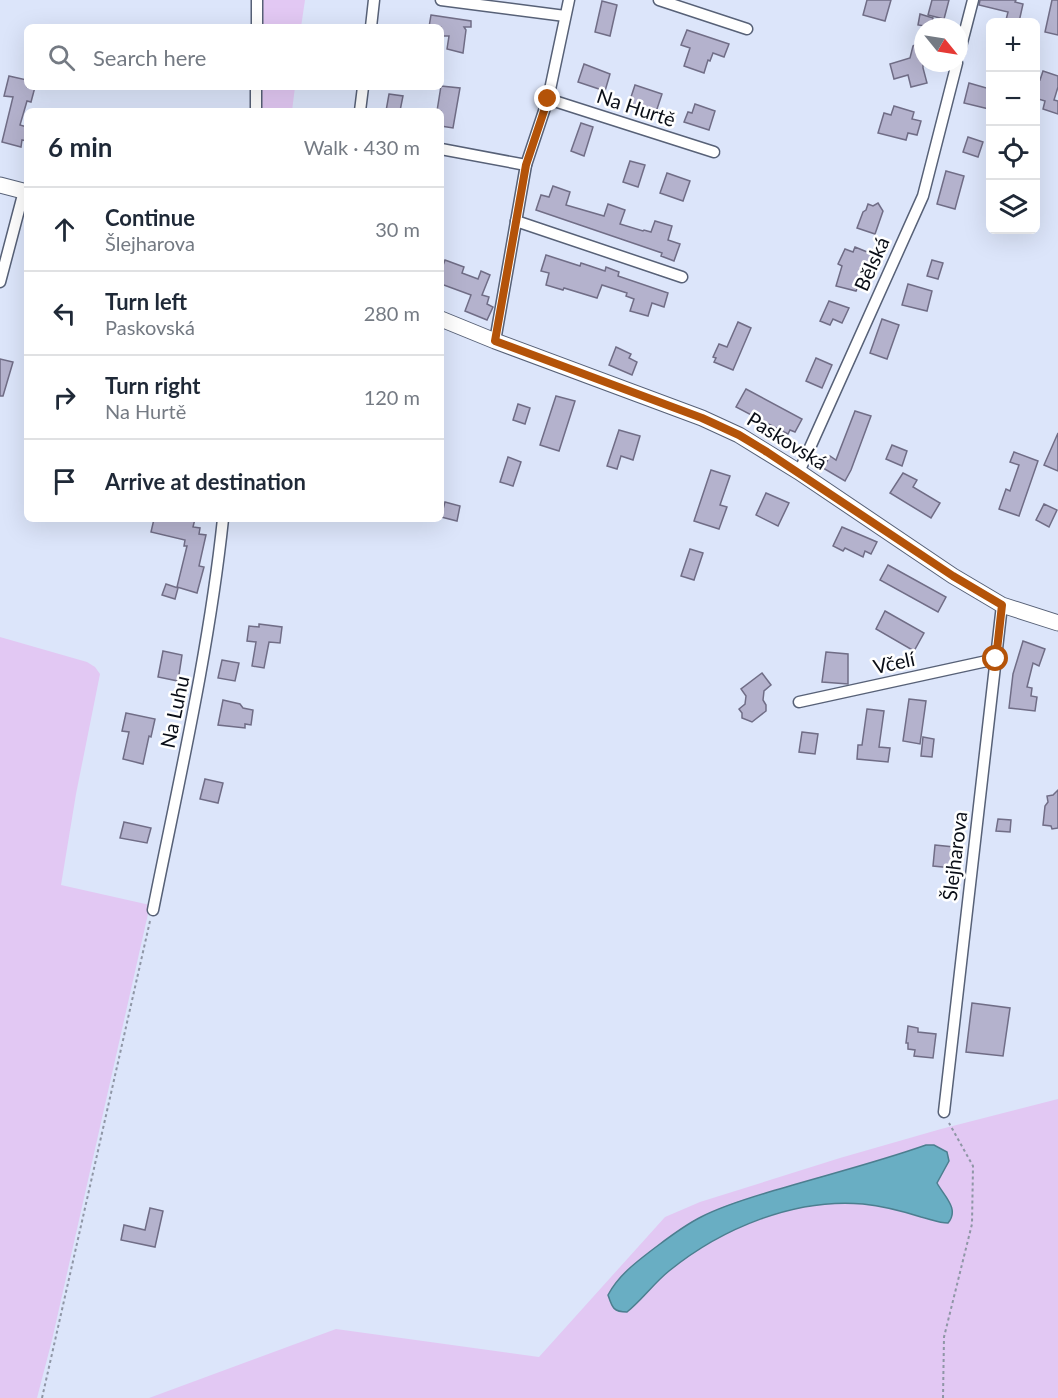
<!DOCTYPE html>
<meta charset="utf-8">
<style>
body{margin:0;font-family:Lato,sans-serif;background:#f6f6f7;color:#1f2937}
.controls{position:absolute;right:18px;top:18px;display:grid;overflow:hidden;border-radius:9px;box-shadow:0 6px 24px #0002}
.controls button{width:54px;height:54px;display:grid;place-items:center;padding:0;border:0;border-bottom:2px solid #e0e1e3;background:#fff;color:#1f2937;font:30px sans-serif}
.compass{position:absolute;left:914px;top:18px;width:54px;height:54px;border-radius:50%;background:#fff;box-shadow:0 6px 24px #0002;rotate:120deg}
.stop{position:absolute;width:18px;height:18px;margin:-14px;border:4px solid #b45309;border-radius:50%;background:#fff}
.stop.end{background:#b45309;border-color:#fff;box-shadow:0 2px 6px #0008}
.list{margin:0;padding:0;list-style:none}
h2{display:flex;justify-content:space-between;align-items:center;height:78px;margin:0;padding:0 24px;font-size:26px}
h2 small{font-size:20px;font-weight:400;color:#747a83}
.list li{display:grid;grid-template-columns:39px 1fr auto;gap:18px;align-items:center;box-sizing:border-box;height:84px;padding:0 24px;border-top:2px solid #e0e1e3}
.list b{display:block;font-size:22px;white-space:nowrap}
.list p{margin:0;font-size:20px;white-space:nowrap;color:#747a83}
.list em{font-size:20px;font-style:normal;color:#747a83}
.icon{flex:none;width:33px;height:33px;fill:none;stroke:currentColor;stroke-width:2;stroke-linecap:round;stroke-linejoin:round}
.map{position:relative;flex:none;width:1058px;height:1398px;overflow:hidden}
.search{position:absolute;background:#fff;box-shadow:0 6px 24px #0002;left:24px;top:24px;width:420px;height:66px;display:flex;align-items:center;gap:15px;box-sizing:border-box;padding:0 21px;border-radius:9px;color:#747a83;font-size:22px}
.panel{position:absolute;background:#fff;box-shadow:0 6px 24px #0002;left:24px;top:108px;width:420px;height:414px;border-radius:9px}
.map>svg:first-child{display:block}
.green{fill:#e2c8f3}
.water{fill:#69aec3;stroke:#4c7e8f;stroke-width:1.5}
.building{fill:#b4b2cd;stroke:#706d86;stroke-width:1.5}
.lines{fill:none;stroke-linecap:round;stroke-linejoin:round}
.street-casing{stroke:#576177;stroke-width:13}
.secondary-casing{stroke:#576177;stroke-width:17}
.path{stroke:#8f96a6;stroke-width:2;stroke-dasharray:3 3;stroke-linecap:butt}
.street{stroke:#fff;stroke-width:10}
.secondary{stroke:#fff;stroke-width:15}
.route{stroke:#b45309;stroke-width:8}
.labels{text-anchor:middle;stroke-width:5;stroke-linejoin:round;paint-order:stroke}
.street-label{font-size:20px;fill:#0a0e17;stroke:#fff}
</style>
<div class="map">
<svg width="1058" height="1398" viewBox="0 0 1058 1398">
<rect width="100%" height="100%" fill="#dce5fa"/>
<g class="green">
<polygon points="263,0 305,0 301,27 262,27"/>
<polygon points="260,87 295,87 292,111 259,111"/>
<polygon points="0,637 87,662 95,667 100,674 76,794 61,885 150,905 52,1340 37,1398 0,1398"/>
<polygon points="1058,1099 1058,1398 149,1398 336,1329 539,1357 665,1217 700,1202 840,1158 941,1129"/>
</g>
<path class="water" d="M926,1145H934L947,1152L949,1161L937,1183C944,1196 960,1209 948,1223C939,1223 930,1219 921,1217C902,1211 883,1206 863,1204C795,1198 722,1228 669,1271C654,1283 642,1300 627,1312C613,1312 612,1307 608,1295C618,1276 635,1263 652,1250C668,1238 683,1226 701,1217C722,1206 746,1199 769,1192C822,1176 875,1163 926,1145Z"/>
<g class="building">
<polygon points="867,0 891,0 885,21 863,15"/>
<polygon points="932,0 949,0 944,19 928,15"/>
<polygon points="980,0 1016,0 1015,2 1023,4 1019,22 1006,20 1008,12 979,5"/>
<polygon points="1052,0 1058,0 1058,35 1045,32"/>
<polygon points="602,1 617,5 610,36 595,32"/>
<polygon points="920,14 933,18 931,27 918,25"/>
<polygon points="431,15 471,21 471,27 464,27 466,30 463,53 447,49 449,36 441,36 441,27 429,27"/>
<polygon points="687,30 729,44 724,57 713,53 710,61 708,60 704,73 684,66 690,48 681,45"/>
<polygon points="923,40 923,68 927,83 911,87 908,75 894,79 890,64 910,58 913,46"/>
<polygon points="584,64 610,74 605,91 578,82"/>
<polygon points="1043,71 1058,76 1058,87 1054,100 1058,101 1058,114 1043,109 1045,101 1035,98 1035,78 1040,80"/>
<polygon points="9,76 27,80 27,87 35,87 31,102 27,101 20,125 27,127 27,141 22,140 21,147 2,142 13,97 4,96"/>
<polygon points="969,83 990,89 989,109 964,103"/>
<polygon points="635,85 662,94 656,112 629,103"/>
<polygon points="441,86 460,88 453,128 441,126 441,111 437,111"/>
<polygon points="389,94 403,96 400,111 386,111"/>
<polygon points="695,104 715,111 709,130 684,122 688,112 692,113"/>
<polygon points="894,106 914,112 912,119 921,121 917,135 908,133 906,140 878,133 884,113 891,115"/>
<polygon points="581,123 593,127 584,156 571,151"/>
<polygon points="968,137 983,142 978,157 963,152"/>
<polygon points="630,161 645,165 638,187 623,182"/>
<polygon points="946,171 964,176 955,209 937,204"/>
<polygon points="667,173 690,181 683,201 660,193"/>
<polygon points="553,186 570,192 566,205 604,216 608,204 625,210 620,224 643,231 644,230 651,232 655,221 672,226 668,240 680,244 674,261 661,256 662,253 536,210 541,195 549,197"/>
<polygon points="878,203 883,211 875,234 857,228 863,212 866,210 868,204 873,206"/>
<polygon points="855,247 872,254 856,291 836,286 842,266 838,264 845,249 853,252"/>
<polygon points="546,255 580,266 581,263 605,271 606,267 619,272 618,276 668,293 664,307 652,303 648,316 630,311 634,299 626,296 627,293 602,285 597,298 564,288 563,290 546,285 549,273 541,271"/>
<polygon points="445,260 464,267 462,273 478,279 481,271 490,275 482,295 489,297 487,304 493,307 487,320 465,311 471,295 441,284 441,271"/>
<polygon points="932,260 943,263 938,279 927,276"/>
<polygon points="908,284 932,291 927,311 902,305"/>
<polygon points="829,301 849,308 842,323 833,319 830,325 820,321"/>
<polygon points="882,319 899,325 887,359 870,353"/>
<polygon points="738,322 751,328 733,370 714,362 716,358 713,357 719,344 727,347"/>
<polygon points="616,347 631,354 629,358 637,362 632,375 609,365"/>
<polygon points="816,358 832,365 822,388 806,381"/>
<polygon points="0,359 13,362 3,396 0,396"/>
<polygon points="746,389 802,419 795,432 790,430 788,434 736,407"/>
<polygon points="556,396 575,401 559,451 540,445"/>
<polygon points="518,404 530,408 525,424 513,420"/>
<polygon points="855,411 871,416 851,470 845,481 823,468 830,456 836,460"/>
<polygon points="619,430 640,436 633,460 621,456 617,469 607,466"/>
<polygon points="1058,433 1058,471 1044,465"/>
<polygon points="892,445 907,451 902,466 886,459"/>
<polygon points="1014,452 1038,461 1019,516 999,509 1006,489 1010,491 1019,465 1010,462"/>
<polygon points="508,457 521,462 513,486 500,482"/>
<polygon points="711,470 730,476 720,505 727,507 719,529 694,521"/>
<polygon points="903,473 917,480 913,487 940,503 931,518 890,493"/>
<polygon points="766,493 789,503 778,526 756,515"/>
<polygon points="445,502 460,506 457,521 441,517"/>
<polygon points="1044,504 1057,510 1049,527 1036,520"/>
<polygon points="154,519 195,519 193,527 200,528 199,534 206,535 199,566 204,567 197,593 177,587 187,546 184,546 185,540 151,532"/>
<polygon points="842,527 877,542 871,554 865,551 863,557 845,548 843,551 833,546"/>
<polygon points="690,549 703,553 694,580 681,576"/>
<polygon points="888,565 946,597 938,612 880,580"/>
<polygon points="166,584 178,588 175,599 162,595"/>
<polygon points="885,611 924,633 914,651 876,629"/>
<polygon points="259,624 282,627 280,643 269,642 264,668 252,666 256,642 247,641 249,626 259,627"/>
<polygon points="1023,641 1045,649 1039,666 1033,663 1027,687 1032,688 1031,696 1037,697 1035,711 1009,708 1013,674"/>
<polygon points="163,651 182,655 178,681 158,677"/>
<polygon points="826,652 848,654 848,684 822,682"/>
<polygon points="222,660 239,663 235,681 218,678"/>
<polygon points="762,673 771,685 764,691 763,700 766,705 766,711 752,722 742,718 742,713 739,709 745,704 746,696 741,689"/>
<polygon points="909,699 926,701 920,744 903,741"/>
<polygon points="223,700 240,704 243,708 253,710 251,725 245,724 245,728 218,725"/>
<polygon points="867,709 884,711 879,747 890,748 888,762 857,759 858,745 862,745"/>
<polygon points="126,713 155,719 151,737 149,736 143,764 123,759 129,732 122,731"/>
<polygon points="802,732 818,734 815,754 799,752"/>
<polygon points="923,737 934,739 932,757 921,756"/>
<polygon points="205,779 223,783 218,803 200,799"/>
<polygon points="1058,790 1058,828 1052,829 1051,826 1043,825 1045,806 1048,802 1047,796 1053,795"/>
<polygon points="998,819 1011,820 1010,832 996,831"/>
<polygon points="124,822 151,828 147,843 120,838"/>
<polygon points="935,845 954,847 952,868 933,866"/>
<polygon points="972,1003 1010,1008 1003,1056 966,1052"/>
<polygon points="908,1026 918,1028 918,1032 936,1034 933,1058 914,1056 915,1050 908,1049 908,1043 906,1043"/>
<polygon points="150,1208 163,1211 155,1247 121,1240 124,1225 145,1230"/>
</g>
<g class="lines">
<defs>
<g id="street">
<polyline points="441,0 565,16"/>
<polyline points="659,0 747,29"/>
<polyline points="257,27 257,0"/>
<polyline points="371,27 374,0"/>
<polyline points="959,54 973,0"/>
<polyline points="548,99 714,152"/>
<polyline points="256,111 256,87"/>
<polyline points="360,111 363,87"/>
<polyline points="441,149 526,165"/>
<polyline points="516,221 682,277"/>
<polyline points="0,282 24,191"/>
<polyline points="495,341 526,165 548,99 569,0"/>
<polyline points="799,472 923,196 957,63"/>
<polyline points="799,702 996,659"/>
<path d="M153,910C179,780 209,651 223,519"/>
<polyline points="944,1112 1002,605"/>
</g>
<g id="secondary">
<polyline points="0,185 27,192"/>
<polyline points="441,319 495,341 702,418 739,435 799,472 953,576 1002,605 1058,623"/>
</g>
</defs>
<use href="#street" class="street-casing"/>
<use href="#secondary" class="secondary-casing"/>
<g class="path">
<polyline points="42,1398 150,921"/>
<polyline points="943,1398 944,1337 972,1224 973,1166 949,1123"/>
</g>
<use href="#street" class="street"/>
<use href="#secondary" class="secondary"/>
</g>
<g class="lines">
<polyline class="route" points="548,99 526,165 495,341 702,418 739,435 767,452 953,576 1002,605 996,659"/>
</g>
<g class="labels">
<g class="street-label">
<text transform="translate(636 108) rotate(18)" y="7">Na Hurtě</text>
<text transform="translate(872 264) rotate(-66)" y="7">Bělská</text>
<text transform="translate(787 441) rotate(32)" y="7">Paskovská</text>
<text transform="translate(894 663) rotate(-12)" y="7">Včelí</text>
<text transform="translate(175 712) rotate(-78)" y="7">Na Luhu</text>
<text transform="translate(955 856) rotate(-83)" y="7">Šlejharova</text>
</g>
</g>
</svg>
<div class="controls">
<button>+</button>
<button>−</button>
<button><svg class="icon" aria-label="locate" viewBox="0 0 24 24"><circle cx="12" cy="12" r="6"/><path d="M12 2v4M12 18v4M2 12h4M18 12h4"/></svg></button>
<button><svg class="icon" aria-label="layers" viewBox="0 0 24 24"><path d="M12 4l9 5-9 5-9-5zM3 14l9 5 9-5"/></svg></button>
</div>
<svg class="compass" viewBox="-18 -18 36 36"><path d="M0-13l5 13h-10z" fill="#e53935"/><path d="M0 13l5-13h-10z" fill="#747a83"/></svg>
<div class="stop" style="left:996px;top:659px"></div>
<div class="stop end" style="left:548px;top:99px"></div>
<div class="search"><svg class="icon" aria-label="search" viewBox="0 0 24 24"><circle cx="10" cy="10" r="6"/><path d="M15 15l6 6"/></svg>Search here</div>
<section class="panel">
<h2>6 min<small>Walk · 430 m</small></h2>
<ul class="list">
<li><svg class="icon" aria-label="ahead" viewBox="0 0 24 24"><path d="M12 20V5M6 11l6-6 6 6"/></svg><div><b>Continue</b><p>Šlejharova</p></div><em>30 m</em></li>
<li><svg class="icon" aria-label="left" viewBox="0 0 24 24"><path d="M17 20v-9H6M10 6l-5 5 5 5"/></svg><div><b>Turn left</b><p>Paskovská</p></div><em>280 m</em></li>
<li><svg class="icon" aria-label="right" viewBox="0 0 24 24"><path d="M7 20v-9h11M14 6l5 5-5 5"/></svg><div><b>Turn right</b><p>Na Hurtě</p></div><em>120 m</em></li>
<li><svg class="icon" aria-label="arrive" viewBox="0 0 24 24"><path d="M6 21V4h12l-3 4 3 4H6"/></svg><div><b>Arrive at destination</b></div></li>
</ul>
</section>
</div>
